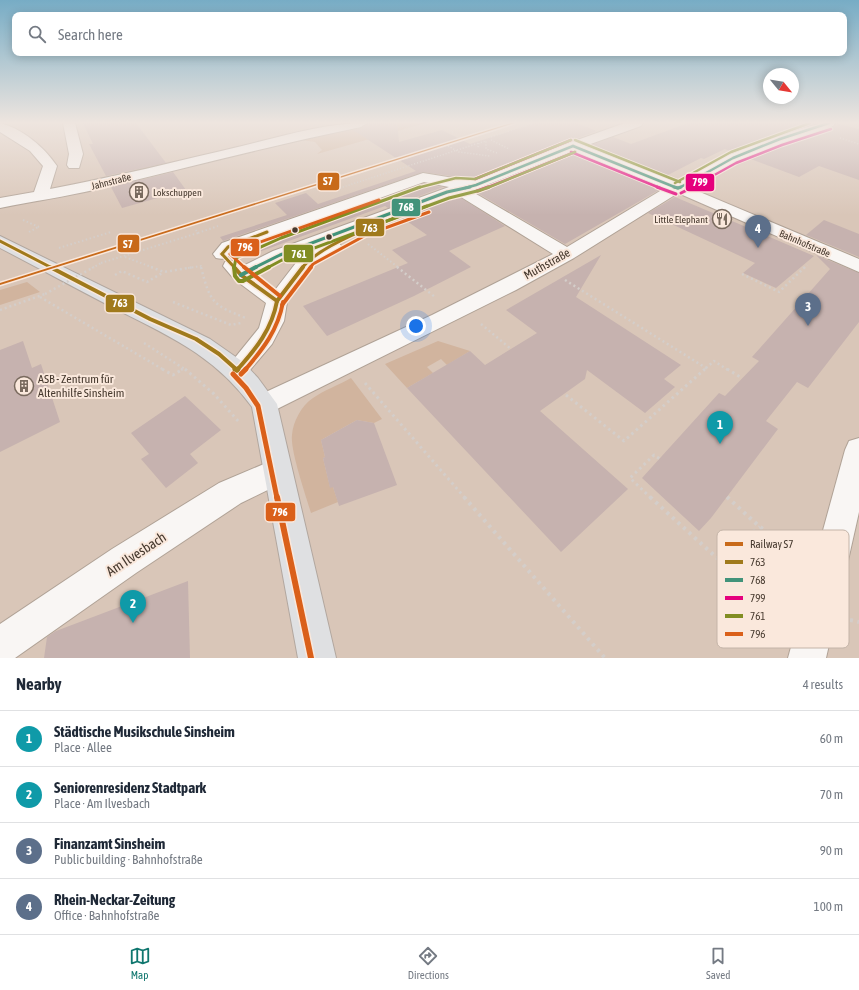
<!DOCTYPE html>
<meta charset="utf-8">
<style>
body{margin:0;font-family:"Asap Condensed",sans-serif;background:#f6f6f7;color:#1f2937}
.compass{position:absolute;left:763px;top:68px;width:36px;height:36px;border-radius:50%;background:#fff;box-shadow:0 2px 10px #0003;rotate:120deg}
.you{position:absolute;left:416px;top:326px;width:14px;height:14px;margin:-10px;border:3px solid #fff;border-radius:50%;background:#1a73e8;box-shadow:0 0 0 6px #1a73e833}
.badge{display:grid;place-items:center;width:26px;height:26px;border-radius:50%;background:#0f766e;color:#fff;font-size:13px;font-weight:700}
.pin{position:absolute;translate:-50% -33px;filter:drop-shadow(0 1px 2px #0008)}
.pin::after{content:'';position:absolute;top:21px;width:14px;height:12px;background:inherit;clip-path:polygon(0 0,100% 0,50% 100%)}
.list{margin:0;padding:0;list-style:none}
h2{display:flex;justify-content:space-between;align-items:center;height:52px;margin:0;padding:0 16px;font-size:17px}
h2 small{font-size:13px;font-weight:400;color:#747a83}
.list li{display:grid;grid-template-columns:26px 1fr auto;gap:12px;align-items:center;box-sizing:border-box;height:56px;padding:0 16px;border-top:1px solid #e0e1e3}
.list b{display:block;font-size:15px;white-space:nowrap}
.list p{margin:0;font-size:13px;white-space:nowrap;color:#747a83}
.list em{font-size:13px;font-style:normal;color:#747a83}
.icon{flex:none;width:22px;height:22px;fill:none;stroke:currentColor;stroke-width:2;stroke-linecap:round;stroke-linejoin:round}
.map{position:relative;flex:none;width:859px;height:658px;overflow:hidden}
.search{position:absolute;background:#fff;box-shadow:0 2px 10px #0003;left:12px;right:12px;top:12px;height:44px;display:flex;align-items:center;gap:10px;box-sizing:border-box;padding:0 14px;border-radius:8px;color:#747a83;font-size:15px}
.sheet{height:276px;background:#fff}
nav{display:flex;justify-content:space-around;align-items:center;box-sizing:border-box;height:56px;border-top:1px solid #e0e1e3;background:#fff;font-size:11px;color:#747a83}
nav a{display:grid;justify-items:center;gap:2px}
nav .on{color:#0f766e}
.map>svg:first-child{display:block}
.green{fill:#d1b49e}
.building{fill:#c6b2af}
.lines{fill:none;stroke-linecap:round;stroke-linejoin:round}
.minor-casing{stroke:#b0a296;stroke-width:2}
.major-casing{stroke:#b2a79f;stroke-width:2}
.path-far4{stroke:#d4ceca;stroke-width:1.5;stroke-dasharray:1 2;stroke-linecap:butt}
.path-far3{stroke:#d4ceca;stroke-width:2;stroke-dasharray:1.5 2.5;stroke-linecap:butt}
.path-far2{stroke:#d4ceca;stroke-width:2.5;stroke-dasharray:2 3;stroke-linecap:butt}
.path-far1{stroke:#d4ceca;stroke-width:3;stroke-dasharray:2.5 3.5;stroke-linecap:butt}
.path{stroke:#d4ceca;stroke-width:4;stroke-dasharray:3 4.5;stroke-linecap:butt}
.minor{fill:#f9f6f4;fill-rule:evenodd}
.major{fill:#dfe0e2;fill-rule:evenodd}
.path-bridge-far2{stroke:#d4ceca;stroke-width:1.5;stroke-dasharray:1 2;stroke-linecap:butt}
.path-bridge-far1{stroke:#d4ceca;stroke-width:2;stroke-dasharray:1.5 2.5;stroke-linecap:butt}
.path-bridge{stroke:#d4ceca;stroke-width:2.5;stroke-dasharray:2 3;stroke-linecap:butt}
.bus-1-far2-casing{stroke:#fae8dc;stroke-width:5.5}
.bus-1-far1-casing{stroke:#fae8dc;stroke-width:7}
.bus-1-casing{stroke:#fae8dc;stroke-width:8}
.bus-2-far2-casing{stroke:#fae8dc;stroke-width:4.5}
.bus-2-far1-casing{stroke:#fae8dc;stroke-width:5.5}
.bus-2-casing{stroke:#fae8dc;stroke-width:7}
.bus-3-far1-casing{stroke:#fae8dc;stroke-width:4.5}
.bus-3-casing{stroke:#fae8dc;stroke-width:5.5}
.bus-4-far2-casing{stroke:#fae8dc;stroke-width:4.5}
.bus-4-far1-casing{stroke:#fae8dc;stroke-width:5.5}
.bus-4-casing{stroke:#fae8dc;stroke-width:7}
.bus-5-far3-casing{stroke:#fae8dc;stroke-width:5.5}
.bus-5-far2-casing{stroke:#fae8dc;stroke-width:7}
.bus-5-far1-casing{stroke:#fae8dc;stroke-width:8}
.bus-5-casing{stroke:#fae8dc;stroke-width:9}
.bus-1-far2{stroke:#a07a1c;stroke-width:3}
.bus-1-far1{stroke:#a07a1c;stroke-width:4}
.bus-1{stroke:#a07a1c;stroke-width:5}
.bus-2-far2{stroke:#42937a;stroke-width:2.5}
.bus-2-far1{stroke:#42937a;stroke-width:3}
.bus-2{stroke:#42937a;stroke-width:4}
.bus-3-far1{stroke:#e5007d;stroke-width:2.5}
.bus-3{stroke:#e5007d;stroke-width:3}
.bus-4-far2{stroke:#818d22;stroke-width:2.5}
.bus-4-far1{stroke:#818d22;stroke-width:3}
.bus-4{stroke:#818d22;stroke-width:4}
.bus-5-far3{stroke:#da601a;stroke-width:3}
.bus-5-far2{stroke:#da601a;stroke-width:4}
.bus-5-far1{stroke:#da601a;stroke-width:5}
.bus-5{stroke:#da601a;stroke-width:6}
.rail-1-casing{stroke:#fae8dc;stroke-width:3}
.rail-1{fill:#c86a1a;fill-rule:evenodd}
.bus-dot{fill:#46392e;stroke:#fae8dc;stroke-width:1.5}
.labels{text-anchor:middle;stroke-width:4;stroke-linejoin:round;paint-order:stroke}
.far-street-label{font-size:10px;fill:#46392e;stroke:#fae8dc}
.far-poi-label{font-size:10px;fill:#46392e;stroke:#fae8dc;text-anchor:start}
.street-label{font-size:12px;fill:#46392e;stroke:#fae8dc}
.poi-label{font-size:12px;fill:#46392e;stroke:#fae8dc;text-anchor:start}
.near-street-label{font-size:14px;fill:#46392e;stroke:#fae8dc}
.key{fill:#fae8dc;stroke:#c4b4a8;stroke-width:1}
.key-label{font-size:11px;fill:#46392e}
.line-badge{stroke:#fae8dc;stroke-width:1.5}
.badge-label{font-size:11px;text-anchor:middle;font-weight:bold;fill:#fff}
</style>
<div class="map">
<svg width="859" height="658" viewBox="0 0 859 658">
<rect width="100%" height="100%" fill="#d9c6b8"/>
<g class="green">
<polygon points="383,123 426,123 317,154 322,150 315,142 302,140"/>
<polygon points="27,282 40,292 0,305 0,290"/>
<polygon points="438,341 470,351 447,365 441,359 427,367 433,373 407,388 385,364"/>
<path d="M351,378L382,419L374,423L357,420L321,440L325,457L323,458L330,487H333L338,502L311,513C306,496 290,450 292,435C293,422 301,406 313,398C324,390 339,385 351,378Z"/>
</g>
<g class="building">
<polygon points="83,123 136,123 166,163 106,176 89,144 93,144"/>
<polygon points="368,123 397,123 399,142 442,130 470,144 534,123 577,123 597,131 520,159 472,179 423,172 223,241 220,237 287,215 275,203 306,193 318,204 416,171 353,130 362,128"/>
<polygon points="688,123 818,123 768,138 732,152 725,149 704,159 701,158 666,176 589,146 613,137 631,144"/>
<polygon points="836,123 859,129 859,180 819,166 799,177 748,158 834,127"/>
<polygon points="573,153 651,184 648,185 659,190 565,244 474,191"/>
<polygon points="173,172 186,190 122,208 111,187"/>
<polygon points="424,184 443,187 388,208 385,206 237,260 233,254"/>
<polygon points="458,196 505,226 449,251 471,267 414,296 327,336 303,306 408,263 392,250 427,235 401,217"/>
<polygon points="675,197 772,238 814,256 776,288 743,273 755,263 648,213"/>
<polygon points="824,220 859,234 859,257 806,235"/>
<polygon points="601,255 576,297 681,365 664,379 675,387 645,413 587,370 585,379 540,411 628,489 561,552 407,388 470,351 485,365 537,333 506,310"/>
<polygon points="816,255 859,273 859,322 808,388 797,382 766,421 778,429 711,518 699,531 642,478 719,393 725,396 759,361 752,357 830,269"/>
<polygon points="23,341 32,368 41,364 60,422 0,452 0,350"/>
<polygon points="185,396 221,430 190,454 198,463 166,488 141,459 149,454 131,433"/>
<polygon points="357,420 374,423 397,485 339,506 333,487 330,488 323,458 325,457 321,440"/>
<polygon points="188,581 190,658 44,658 47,637 56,631"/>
</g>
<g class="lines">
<defs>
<g id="minor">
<path d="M0,123C23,129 44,147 57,166L50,189C115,177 178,161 242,146C283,136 325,123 367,123L361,127C273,145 186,168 98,189C65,197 33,201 0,208V198L34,192L43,166L30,151L0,132Z"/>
<polygon points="63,123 75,123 83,154 79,168 69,168 67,165 69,154"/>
<path d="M625,123H643L641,126L585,146L676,182C710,162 745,147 782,135C801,129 815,123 835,123L833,126L749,156L688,187L859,259V272L678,193L574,258L516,290L273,411L264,414L255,411L251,404L255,397L432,315L553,254L461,197L458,194L329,243H339L342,247L339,251L316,263L287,302L284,321L272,344L245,376L237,379L229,376L225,370L259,328L266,303L234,279L223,266L225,262C233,260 237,261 243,266L273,251L449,187L424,182L234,251C228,258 225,260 216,258L213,254L222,243L423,173L472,181L521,160ZM573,151L665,188L567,247L471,191ZM324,245L302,255L275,290L255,276L287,259Z"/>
<polygon points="859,438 859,512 826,658 788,658 845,450 849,441"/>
<polygon points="278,458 288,462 292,471 288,480 241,503 136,573 15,658 0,658 0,624 112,549 219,483"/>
</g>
<path id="major" d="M0,236L210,339L243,362L258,378L277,404L336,658H298L252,407C214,354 166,335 110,306C73,287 37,267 0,248Z"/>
</defs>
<use href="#minor" class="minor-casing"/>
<use href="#major" class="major-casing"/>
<g class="path-far4">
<polyline points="444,128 455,133"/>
<polyline points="449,130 475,123"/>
<polyline points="491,137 534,123"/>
<polyline points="840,138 859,144"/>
<polyline points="491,140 509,149"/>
<polyline points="448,146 459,152 490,156"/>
<polyline points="478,147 479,143 486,141 486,149 497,153"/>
</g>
<g class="path-far3">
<polyline points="23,220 39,227"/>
<polyline points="29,232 38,227"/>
<polyline points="198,233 218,226"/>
<polyline points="368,244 399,268"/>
<polyline points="59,248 111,232"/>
<polyline points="125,257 154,268"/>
<polyline points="101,263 198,233 196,230"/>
<polyline points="188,268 201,266 202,268"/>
<polyline points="804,268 807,265"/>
</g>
<g class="path-far2">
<polyline points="151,267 164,272 194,267"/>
<path d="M201,267C210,302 212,305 246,318"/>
<polyline points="397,267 435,297"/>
<polyline points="742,274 779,292 805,267"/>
<polyline points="115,275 122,271 147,282 164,272"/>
<polyline points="565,280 706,368 704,370"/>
<polyline points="40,297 164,370"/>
<polyline points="173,302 231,325 241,323"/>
<polyline points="0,310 45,294"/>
<polyline points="481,324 511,349"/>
<polyline points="144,343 186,370"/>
<polyline points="706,368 714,361 728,370"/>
<polyline points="181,370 184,368"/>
</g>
<g class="path-far1">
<polyline points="162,369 173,375 183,369"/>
<polyline points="185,369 214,394 239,422"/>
<polyline points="727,369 742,378"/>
<polyline points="365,383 465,498"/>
<polyline points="566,395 624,441 705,369"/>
<polyline points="651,498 630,478 654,455 660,459"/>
</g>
<g class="path">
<polyline points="464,497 605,658"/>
<polyline points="650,497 717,558 760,527"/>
<polyline points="727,497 760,527 801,553"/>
<polyline points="850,620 859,622"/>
</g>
<use href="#minor" class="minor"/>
<use href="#major" class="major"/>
<polyline class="path-bridge-far2" points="340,188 479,143"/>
<g class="path-bridge-far1">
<polyline points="332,190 343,187"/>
<polyline points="92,268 101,263"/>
</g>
<polyline class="path-bridge" points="45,294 94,267"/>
<defs>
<g id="bus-1-far2">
<polyline points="0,241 52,268"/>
<polyline points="222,254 235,268"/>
<polyline points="222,254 228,247 267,232"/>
<path d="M302,268C322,242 395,218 427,206"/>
</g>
<g id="bus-1-far1">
<polyline points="50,267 150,319 196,339 219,354 237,370"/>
<polyline points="234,267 241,275 277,301"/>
<polyline points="277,301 303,267"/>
<path d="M237,370C256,349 272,329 277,301"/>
</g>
<g id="bus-1">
<polyline points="235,369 237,370"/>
<polyline points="237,370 238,369"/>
</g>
<g id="bus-2-far2">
<polyline points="573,146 677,188"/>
<polyline points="465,188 476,185 573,146"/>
<polyline points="679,188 733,158 780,139 829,123"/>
</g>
<g id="bus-2-far1">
<polyline points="674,187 678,188"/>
<polyline points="678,188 681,187"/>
<polyline points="254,268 280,255 447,192 470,187"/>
</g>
<polyline id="bus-2" points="241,275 256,267"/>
<g id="bus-3-far1">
<polyline points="571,152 660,188"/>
<polyline points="475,179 571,140"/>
<polyline points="486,188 575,152"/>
<polyline points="691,188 736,163 782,145 831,129"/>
</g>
<g id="bus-3">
<polyline points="657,187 676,194"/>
<polyline points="477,191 488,187"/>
<polyline points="681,193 693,187"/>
</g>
<g id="bus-4-far2">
<polyline points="575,140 680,182"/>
<polyline points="675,183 731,152 810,123"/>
<polyline points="417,188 456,178 475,179 571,140"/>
<polyline points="487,188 575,152"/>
</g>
<g id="bus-4-far1">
<polyline points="478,191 489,187"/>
<polyline points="234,268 236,258 281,238 420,187"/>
<polyline points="267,268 282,260 449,198 477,191"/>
</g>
<polyline id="bus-4" points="234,267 235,276 239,281 243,281 269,267"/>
<g id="bus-5-far3">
<polyline points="245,268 230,254 232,252 379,200"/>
<polyline points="310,268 313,264 366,235 429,212"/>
</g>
<g id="bus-5-far2">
<polyline points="244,267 280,296"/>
<polyline points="282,305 311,267"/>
<path d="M245,370C263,349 278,330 283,302"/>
</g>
<g id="bus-5-far1">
<polyline points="233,374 246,388 258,406 277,498"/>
<polyline points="241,374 246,369"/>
</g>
<polyline id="bus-5" points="277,497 311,658"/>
</defs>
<use href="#bus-1-far2" class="bus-1-far2-casing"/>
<use href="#bus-1-far1" class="bus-1-far1-casing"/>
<use href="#bus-1" class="bus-1-casing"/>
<use href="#bus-2-far2" class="bus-2-far2-casing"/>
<use href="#bus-2-far1" class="bus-2-far1-casing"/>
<use href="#bus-2" class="bus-2-casing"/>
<use href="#bus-3-far1" class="bus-3-far1-casing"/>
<use href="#bus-3" class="bus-3-casing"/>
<use href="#bus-4-far2" class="bus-4-far2-casing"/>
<use href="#bus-4-far1" class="bus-4-far1-casing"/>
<use href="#bus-4" class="bus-4-casing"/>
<use href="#bus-5-far3" class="bus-5-far3-casing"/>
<use href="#bus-5-far2" class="bus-5-far2-casing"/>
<use href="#bus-5-far1" class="bus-5-far1-casing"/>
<use href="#bus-5" class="bus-5-casing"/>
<use href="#bus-1-far2" class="bus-1-far2"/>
<use href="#bus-1-far1" class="bus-1-far1"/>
<use href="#bus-1" class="bus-1"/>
<use href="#bus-2-far2" class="bus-2-far2"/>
<use href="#bus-2-far1" class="bus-2-far1"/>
<use href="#bus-2" class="bus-2"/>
<use href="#bus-3-far1" class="bus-3-far1"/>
<use href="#bus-3" class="bus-3"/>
<use href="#bus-4-far2" class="bus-4-far2"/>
<use href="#bus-4-far1" class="bus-4-far1"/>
<use href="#bus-4" class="bus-4"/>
<use href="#bus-5-far3" class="bus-5-far3"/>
<use href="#bus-5-far2" class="bus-5-far2"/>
<use href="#bus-5-far1" class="bus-5-far1"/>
<use href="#bus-5" class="bus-5"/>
<defs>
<polygon id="rail-1" points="511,123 515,123 0,285 0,283"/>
</defs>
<use href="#rail-1" class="rail-1-casing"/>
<use href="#rail-1" class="rail-1"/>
</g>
<linearGradient id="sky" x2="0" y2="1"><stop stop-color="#77acc5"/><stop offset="0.57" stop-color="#eee5df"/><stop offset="1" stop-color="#eee5df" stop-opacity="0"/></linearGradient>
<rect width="859" height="215" fill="url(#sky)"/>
<defs>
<symbol id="building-ring" viewBox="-11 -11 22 22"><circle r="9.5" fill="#fae8dc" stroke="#796a5e" stroke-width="1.5"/><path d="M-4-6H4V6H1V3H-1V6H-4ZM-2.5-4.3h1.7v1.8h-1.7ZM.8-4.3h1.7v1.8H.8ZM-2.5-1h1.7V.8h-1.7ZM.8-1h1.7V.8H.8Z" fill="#796a5e"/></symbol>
<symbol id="restaurant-ring" viewBox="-11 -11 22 22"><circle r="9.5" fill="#fae8dc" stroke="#796a5e" stroke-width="1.5"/><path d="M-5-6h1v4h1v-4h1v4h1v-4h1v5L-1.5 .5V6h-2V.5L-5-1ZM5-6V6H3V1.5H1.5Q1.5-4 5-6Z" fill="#796a5e"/></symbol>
</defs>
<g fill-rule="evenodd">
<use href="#building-ring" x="128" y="181" width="22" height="22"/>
<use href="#restaurant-ring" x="711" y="208" width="22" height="22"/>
<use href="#building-ring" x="13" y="375" width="22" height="22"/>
</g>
<g class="bus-dot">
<circle cx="295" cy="230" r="3.5"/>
<circle cx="329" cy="237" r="3.5"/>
</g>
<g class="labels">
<g class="far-street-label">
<text transform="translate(111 181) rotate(-14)" y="4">Jahnstraße</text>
<text transform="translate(805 243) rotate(23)" y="4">Bahnhofstraße</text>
</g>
<g class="far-poi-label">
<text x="153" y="196">Lokschuppen</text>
<text x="708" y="223" text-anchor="end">Little Elephant</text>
</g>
<g class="street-label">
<text transform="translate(547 264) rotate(-29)" y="4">Muthstraße</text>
</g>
<g class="poi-label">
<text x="38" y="383">ASB - Zentrum für<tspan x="38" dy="14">Altenhilfe Sinsheim</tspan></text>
</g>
<g class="near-street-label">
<text transform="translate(136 554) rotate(-33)" y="5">Am Ilvesbach</text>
</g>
</g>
<rect x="717" y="530" width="132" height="118" rx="6" class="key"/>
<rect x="725" y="542" width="18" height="4" fill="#c86a1a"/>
<rect x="725" y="560" width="18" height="4" fill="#a07a1c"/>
<rect x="725" y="578" width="18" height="4" fill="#42937a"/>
<rect x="725" y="596" width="18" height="4" fill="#e5007d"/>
<rect x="725" y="614" width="18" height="4" fill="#818d22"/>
<rect x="725" y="632" width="18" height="4" fill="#da601a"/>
<g class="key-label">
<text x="750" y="548">Railway S7</text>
<text x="750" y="566">763</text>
<text x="750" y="584">768</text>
<text x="750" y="602">799</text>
<text x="750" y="620">761</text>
<text x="750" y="638">796</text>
</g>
<g class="line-badge">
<rect x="317" y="172" width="23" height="19" rx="4" fill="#c86a1a"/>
<rect x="685" y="173" width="30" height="19" rx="4" fill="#e5007d"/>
<rect x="391" y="198" width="30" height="19" rx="4" fill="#42937a"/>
<rect x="355" y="218" width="30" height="19" rx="4" fill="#a07a1c"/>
<rect x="117" y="234" width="23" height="19" rx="4" fill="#c86a1a"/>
<rect x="230" y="238" width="30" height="19" rx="4" fill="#da601a"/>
<rect x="283" y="244" width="31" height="19" rx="4" fill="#818d22"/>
<rect x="105" y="294" width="30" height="19" rx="4" fill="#a07a1c"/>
<rect x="265" y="502" width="31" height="20" rx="4" fill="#da601a"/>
</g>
<g class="badge-label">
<text x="328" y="185">S7</text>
<text x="700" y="186">799</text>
<text x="406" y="211">768</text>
<text x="370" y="232">763</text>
<text x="128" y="248">S7</text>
<text x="245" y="251">796</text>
<text x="299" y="258">761</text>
<text x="120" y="307">763</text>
<text x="280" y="516">796</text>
</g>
</svg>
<svg class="compass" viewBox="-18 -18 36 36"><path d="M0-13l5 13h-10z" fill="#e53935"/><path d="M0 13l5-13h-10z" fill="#747a83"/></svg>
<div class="you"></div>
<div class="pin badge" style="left:720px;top:444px;background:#0f9aa8">1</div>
<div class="pin badge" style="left:133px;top:623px;background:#0f9aa8">2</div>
<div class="pin badge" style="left:808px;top:326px;background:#5c6f8a">3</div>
<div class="pin badge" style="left:758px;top:248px;background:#5c6f8a">4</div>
<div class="search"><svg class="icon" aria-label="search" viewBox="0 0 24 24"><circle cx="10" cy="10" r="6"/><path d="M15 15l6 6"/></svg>Search here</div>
</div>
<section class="sheet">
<h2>Nearby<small>4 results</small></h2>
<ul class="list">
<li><span class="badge" style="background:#0f9aa8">1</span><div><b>Städtische Musikschule Sinsheim</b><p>Place · Allee</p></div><em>60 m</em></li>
<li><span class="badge" style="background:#0f9aa8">2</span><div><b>Seniorenresidenz Stadtpark</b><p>Place · Am Ilvesbach</p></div><em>70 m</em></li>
<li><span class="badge" style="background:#5c6f8a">3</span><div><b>Finanzamt Sinsheim</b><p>Public building · Bahnhofstraße</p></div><em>90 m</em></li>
<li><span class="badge" style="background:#5c6f8a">4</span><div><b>Rhein-Neckar-Zeitung</b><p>Office · Bahnhofstraße</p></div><em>100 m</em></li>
</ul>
</section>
<nav>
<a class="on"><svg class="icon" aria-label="map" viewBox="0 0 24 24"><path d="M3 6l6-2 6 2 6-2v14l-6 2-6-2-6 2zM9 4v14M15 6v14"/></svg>Map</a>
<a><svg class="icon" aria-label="directions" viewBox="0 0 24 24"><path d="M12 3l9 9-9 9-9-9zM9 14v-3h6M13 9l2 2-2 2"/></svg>Directions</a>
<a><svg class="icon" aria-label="saved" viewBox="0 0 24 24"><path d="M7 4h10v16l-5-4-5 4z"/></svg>Saved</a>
</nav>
